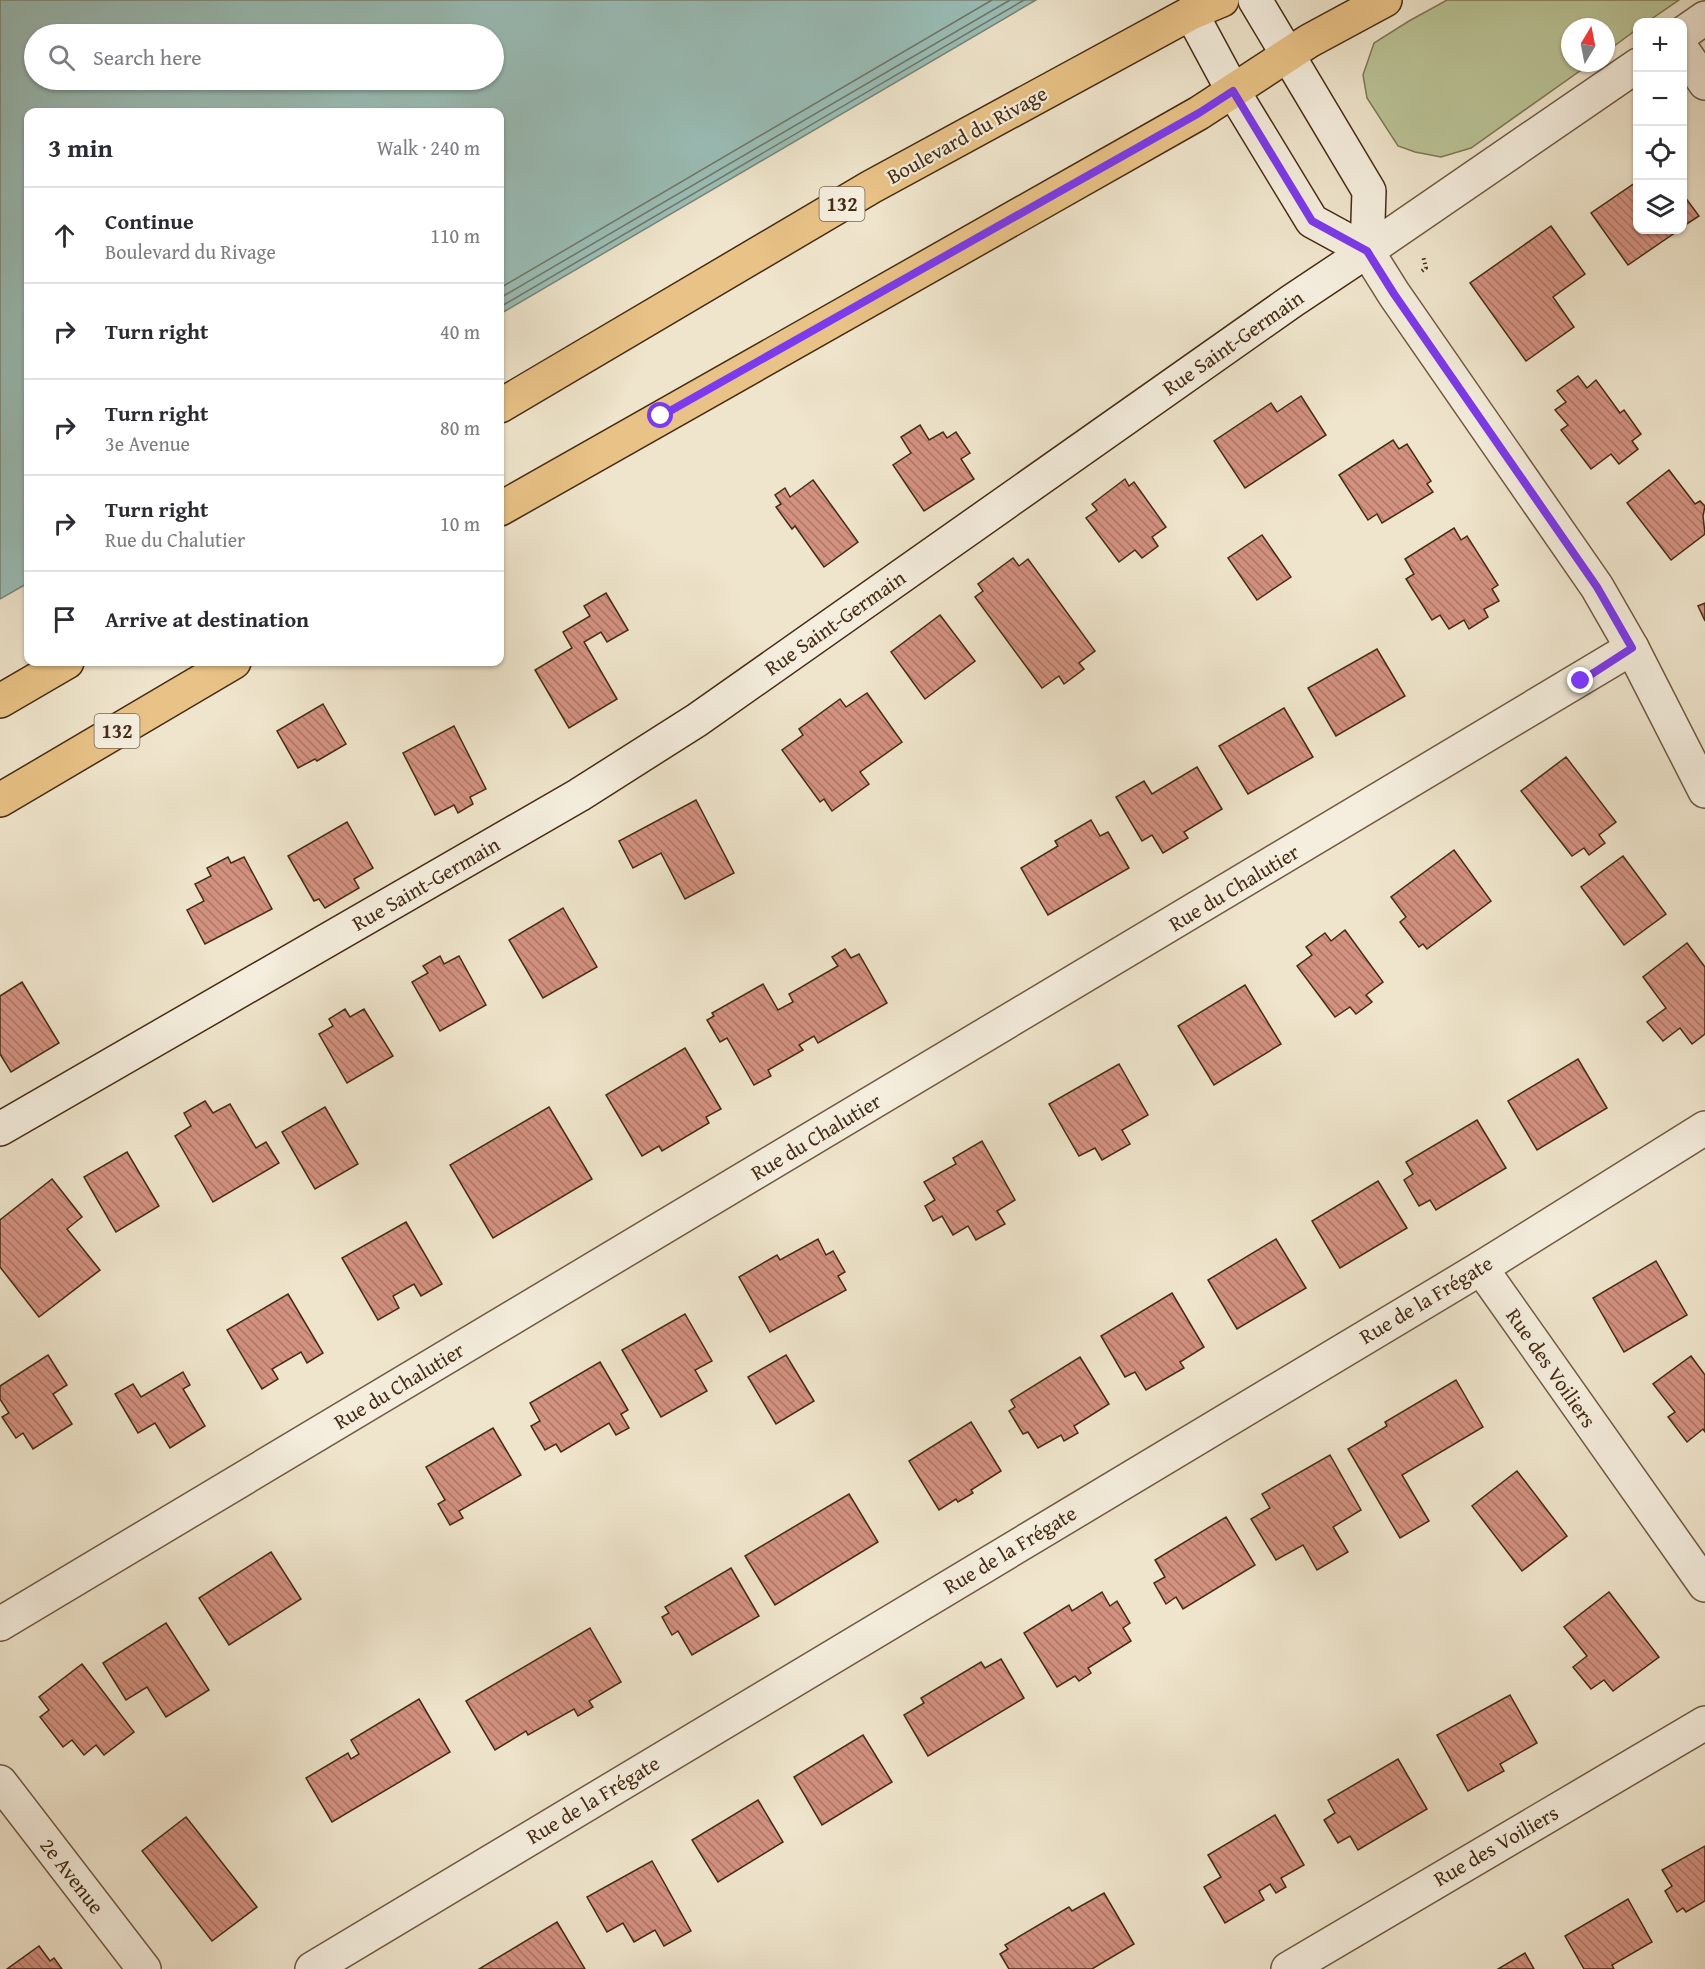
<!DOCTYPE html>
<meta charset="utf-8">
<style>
body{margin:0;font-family:"Gentium Book Plus",serif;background:#f7f7f7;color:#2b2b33}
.controls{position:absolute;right:18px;top:18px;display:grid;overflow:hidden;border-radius:12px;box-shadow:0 2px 4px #0004}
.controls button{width:54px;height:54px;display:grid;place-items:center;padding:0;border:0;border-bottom:2px solid #e1e1e2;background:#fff;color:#2b2b33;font:30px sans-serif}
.compass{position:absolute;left:1561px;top:18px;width:54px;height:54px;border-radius:50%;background:#fff;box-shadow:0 2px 4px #0004;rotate:10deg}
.stop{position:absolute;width:18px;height:18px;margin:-14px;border:4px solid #7c3aed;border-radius:50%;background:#fff}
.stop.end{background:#7c3aed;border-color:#fff;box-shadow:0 2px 6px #0008}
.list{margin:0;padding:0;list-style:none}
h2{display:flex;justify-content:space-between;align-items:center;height:78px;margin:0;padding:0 24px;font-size:26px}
h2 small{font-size:20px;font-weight:400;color:#7c7c81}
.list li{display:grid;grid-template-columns:39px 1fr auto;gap:18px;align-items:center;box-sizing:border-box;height:96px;padding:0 24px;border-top:2px solid #e1e1e2}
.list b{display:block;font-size:22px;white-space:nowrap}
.list p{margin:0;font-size:20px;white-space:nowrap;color:#7c7c81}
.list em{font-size:20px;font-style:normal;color:#7c7c81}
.icon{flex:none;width:33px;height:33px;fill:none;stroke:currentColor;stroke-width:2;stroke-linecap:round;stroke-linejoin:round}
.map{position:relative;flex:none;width:1705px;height:1969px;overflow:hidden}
.search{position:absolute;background:#fff;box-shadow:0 2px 4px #0004;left:24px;top:24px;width:480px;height:66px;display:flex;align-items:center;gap:15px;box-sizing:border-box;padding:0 21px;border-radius:33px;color:#7c7c81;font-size:22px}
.panel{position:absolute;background:#fff;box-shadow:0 2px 4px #0004;left:24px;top:108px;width:480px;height:558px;border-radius:12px}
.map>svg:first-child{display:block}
.grass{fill:#bac497;stroke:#807856;stroke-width:1.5}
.water{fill:#9abfb9;stroke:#788477;stroke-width:1.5;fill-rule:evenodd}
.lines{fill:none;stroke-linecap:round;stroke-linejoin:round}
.shore{stroke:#707666;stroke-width:1.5}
.building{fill:url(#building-back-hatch);stroke:#462c14;stroke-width:1.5}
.street-casing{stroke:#705a42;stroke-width:36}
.secondary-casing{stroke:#462c14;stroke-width:36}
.primary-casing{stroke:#462c14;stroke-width:36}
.path{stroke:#462c14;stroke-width:4;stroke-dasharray:1.5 3;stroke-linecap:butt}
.street{stroke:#f5eede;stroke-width:33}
.secondary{stroke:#f5eede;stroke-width:33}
.primary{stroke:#e8c286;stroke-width:33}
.route{stroke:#7c3aed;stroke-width:8}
.labels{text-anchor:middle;stroke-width:4.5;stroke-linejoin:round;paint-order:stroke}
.shield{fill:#f5eede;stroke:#7a6651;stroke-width:1.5}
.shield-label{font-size:20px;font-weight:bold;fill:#462c14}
.street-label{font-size:21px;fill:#462c14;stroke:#f5eede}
</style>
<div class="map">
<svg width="1705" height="1969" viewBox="0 0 1705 1969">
<defs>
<pattern id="building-back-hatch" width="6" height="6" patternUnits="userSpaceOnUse" patternTransform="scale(1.5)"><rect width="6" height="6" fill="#d39180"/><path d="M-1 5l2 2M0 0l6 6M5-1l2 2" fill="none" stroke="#ad7768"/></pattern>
</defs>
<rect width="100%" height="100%" fill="#efe5cc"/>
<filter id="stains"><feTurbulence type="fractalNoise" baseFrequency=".00333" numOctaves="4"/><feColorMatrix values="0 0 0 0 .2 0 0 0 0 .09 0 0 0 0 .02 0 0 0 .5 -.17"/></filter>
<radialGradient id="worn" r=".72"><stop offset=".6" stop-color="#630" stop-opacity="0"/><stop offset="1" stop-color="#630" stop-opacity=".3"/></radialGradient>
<polygon class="grass" points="1447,0 1679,0 1647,22 1638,22 1637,29 1606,52 1606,27 1570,27 1570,63 1591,63 1471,148 1441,157 1415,152 1398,146 1367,98 1363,75 1374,43 1409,21"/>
<path class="water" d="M0,0H1036L500,314V112H28V583L0,599ZM34,34H494V80H34Z"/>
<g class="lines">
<g class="shore">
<polyline points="500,288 992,0"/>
<polyline points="500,298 1010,0"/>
<polyline points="500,307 1024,0"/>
</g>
</g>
<g class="building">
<polygon points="1638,181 1638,230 1679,230 1628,265 1591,213"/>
<polygon points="1682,193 1699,216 1682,227"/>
<polygon points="1551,226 1585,274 1553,297 1574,327 1526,361 1470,283"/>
<polygon points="1578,376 1587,388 1596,380 1620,413 1624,410 1641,434 1632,441 1638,449 1619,464 1611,454 1591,469 1561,430 1568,425 1555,410 1566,402 1557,391"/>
<polygon points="1301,396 1326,435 1245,488 1214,441 1271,403 1277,412"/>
<polygon points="920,425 929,440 943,432 947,438 956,432 970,453 961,459 974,479 924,511 893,465 911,453 901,437"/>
<polygon points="1393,440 1399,449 1407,444 1431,481 1427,484 1433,492 1382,523 1377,514 1368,520 1339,475"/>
<polygon points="1669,470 1695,504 1700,501 1705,506 1703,516 1705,534 1671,560 1627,503"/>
<polygon points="1125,479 1129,486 1134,482 1166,527 1152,537 1158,546 1142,558 1135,550 1119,562 1086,518 1097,510 1092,504"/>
<polygon points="813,480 858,542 824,567 795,526 792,529 776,507 781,504 775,495 785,488 790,497"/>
<polygon points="1454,528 1461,540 1467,536 1498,585 1492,589 1499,601 1484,609 1488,617 1469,629 1464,620 1449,629 1440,615 1432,620 1406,579 1414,574 1405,559"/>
<polygon points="1262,535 1291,577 1257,600 1228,558"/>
<polygon points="1013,558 1019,566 1028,559 1095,651 1079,663 1084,669 1064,684 1059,676 1042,688 975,597 983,591 978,584"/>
<polygon points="606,593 628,630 607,642 601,632 584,642 617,699 569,728 535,670 572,648 563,632 590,616 584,606"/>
<polygon points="1705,603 1705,621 1698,606"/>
<polygon points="940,615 975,661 925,699 891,652"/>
<polygon points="1377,649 1405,696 1336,736 1308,688"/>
<polygon points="867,693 902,742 860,772 869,784 832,811 824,799 820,802 782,750 803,735 799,729 840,699 846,707"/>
<polygon points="323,704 346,744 317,761 315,759 298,768 277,731"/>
<polygon points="1284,708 1313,757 1248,794 1219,746"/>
<polygon points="454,726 486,789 470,797 473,804 458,813 454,805 435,815 403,753"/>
<polygon points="1566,757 1616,822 1599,835 1605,843 1589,855 1584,848 1572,856 1521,791"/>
<polygon points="1197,767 1222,809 1184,832 1188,838 1163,853 1152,835 1142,841 1116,797 1144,781 1152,794"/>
<polygon points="696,800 734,873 685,899 661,853 633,868 619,841"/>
<polygon points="1091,820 1100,836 1108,832 1129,868 1048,915 1021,868 1058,846 1055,841"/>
<polygon points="347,822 373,868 354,879 359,888 325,908 319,899 314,901 288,856"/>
<polygon points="1454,850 1491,901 1427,949 1423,944 1419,947 1400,922 1406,917 1391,897"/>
<polygon points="1623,856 1666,914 1624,945 1581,887"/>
<polygon points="228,857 231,863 244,857 272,909 205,944 187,910 204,901 195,884 211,876 207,868"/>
<polygon points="563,908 597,967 543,998 509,940"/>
<polygon points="1345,930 1383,982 1366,995 1372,1002 1356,1014 1350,1007 1335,1017 1297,966 1312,955 1306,947 1325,933 1331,941"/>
<polygon points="1687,943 1705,967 1705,1034 1692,1044 1680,1028 1663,1041 1647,1022 1666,1008 1643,977"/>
<polygon points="845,949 851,958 859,954 887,1003 818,1043 814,1036 799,1045 803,1050 768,1070 771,1076 754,1085 727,1038 720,1042 707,1020 714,1016 712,1013 763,984 778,1010 793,1002 789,994 838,966 832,957"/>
<polygon points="440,956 444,964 459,956 486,1005 440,1031 412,982 428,973 423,966"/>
<polygon points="22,982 59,1043 11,1072 0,1054 0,996"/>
<polygon points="1245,985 1281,1044 1214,1085 1178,1026"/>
<polygon points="345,1009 350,1017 364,1009 393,1056 347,1083 319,1034 333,1026 329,1019"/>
<polygon points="685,1048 721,1109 706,1117 709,1123 662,1151 659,1146 642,1156 606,1095"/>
<polygon points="1578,1059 1607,1108 1537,1150 1508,1101"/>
<polygon points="1119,1064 1148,1115 1122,1130 1130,1144 1102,1160 1095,1148 1079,1156 1049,1104"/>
<polygon points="205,1101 213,1113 230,1104 256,1148 266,1142 279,1163 213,1202 175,1136 191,1126 184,1113"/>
<polygon points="325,1107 358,1164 315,1189 282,1132"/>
<polygon points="549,1107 592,1179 493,1238 450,1165"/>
<polygon points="1477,1120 1506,1168 1436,1210 1430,1200 1419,1206 1404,1180 1413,1174 1406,1162"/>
<polygon points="982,1141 1015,1200 997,1211 1005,1224 976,1240 968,1226 953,1235 942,1216 933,1221 925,1206 935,1200 924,1182 956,1164 953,1158"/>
<polygon points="127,1152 159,1206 116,1232 84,1177"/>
<polygon points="52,1179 82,1217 67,1229 100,1270 39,1317 0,1267 0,1220"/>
<polygon points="1378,1181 1407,1228 1340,1268 1312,1221"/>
<polygon points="406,1222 442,1284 421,1296 414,1284 393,1296 399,1308 378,1320 342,1258"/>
<polygon points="818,1239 826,1255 833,1251 845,1272 838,1276 846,1290 770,1332 739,1277 777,1255 780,1260"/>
<polygon points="1276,1239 1306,1288 1237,1329 1208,1280"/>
<polygon points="1656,1261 1687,1315 1624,1352 1593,1298"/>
<polygon points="1172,1293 1204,1347 1180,1362 1184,1368 1146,1390 1135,1372 1125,1377 1101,1336"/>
<polygon points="288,1294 323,1353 307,1363 301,1352 272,1369 278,1379 262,1389 227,1330"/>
<polygon points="685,1314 712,1361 695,1370 707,1391 661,1417 622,1350"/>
<polygon points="48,1355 67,1385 53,1394 72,1424 33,1449 23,1433 16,1438 2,1417 9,1413 0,1399 0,1386"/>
<polygon points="786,1355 814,1401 776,1424 748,1377"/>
<polygon points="1691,1356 1705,1375 1705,1432 1703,1429 1687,1442 1668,1417 1675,1412 1653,1384"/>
<polygon points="1080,1357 1109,1404 1074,1426 1078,1433 1064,1441 1061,1435 1038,1448 1028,1432 1023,1434 1009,1411 1015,1407 1011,1400"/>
<polygon points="600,1362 628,1410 621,1414 629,1428 616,1435 609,1423 561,1452 556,1444 545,1450 531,1426 540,1421 530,1403"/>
<polygon points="183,1372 190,1385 183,1389 205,1426 170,1448 155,1423 138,1433 115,1394 133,1384 141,1397"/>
<polygon points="1456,1380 1483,1427 1402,1475 1429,1521 1400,1538 1348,1449 1387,1426 1385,1422"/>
<polygon points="971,1422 1001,1471 971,1490 973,1493 958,1502 956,1499 939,1510 909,1461"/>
<polygon points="493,1428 521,1475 459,1511 463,1518 450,1525 438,1504 445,1500 426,1467"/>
<polygon points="1330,1455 1361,1510 1333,1527 1348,1552 1317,1570 1303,1545 1276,1560 1251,1519 1270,1508 1262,1494"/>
<polygon points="1517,1471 1567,1536 1522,1571 1472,1506"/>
<polygon points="849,1494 878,1542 775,1605 745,1556"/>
<polygon points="1226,1517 1255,1565 1183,1609 1176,1597 1166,1604 1154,1583 1165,1577 1155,1560"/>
<polygon points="271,1552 301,1599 229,1645 199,1598"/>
<polygon points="731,1568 759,1616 692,1655 678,1631 672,1635 662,1617 669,1613 665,1607"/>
<polygon points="1102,1592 1110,1606 1117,1601 1130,1623 1123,1628 1131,1641 1088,1668 1091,1673 1079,1681 1075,1676 1057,1687 1024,1633 1069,1605 1072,1611"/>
<polygon points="1609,1592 1659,1657 1613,1691 1604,1680 1591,1689 1573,1667 1587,1656 1564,1627"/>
<polygon points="166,1623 209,1690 166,1717 147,1687 126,1700 103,1663"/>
<polygon points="590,1628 621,1682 589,1701 593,1707 578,1716 574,1709 528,1735 526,1731 495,1750 466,1701"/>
<polygon points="1001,1659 1024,1698 928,1756 904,1715 924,1703 921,1698 981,1662 985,1668"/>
<polygon points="82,1664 134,1732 104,1755 96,1745 84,1755 72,1740 63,1747 40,1717 49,1710 39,1697"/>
<polygon points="1510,1695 1537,1743 1500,1764 1504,1771 1468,1791 1437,1735"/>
<polygon points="419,1699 450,1752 332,1822 306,1778 348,1753 351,1759 359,1754 351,1740"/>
<polygon points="863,1735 892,1782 822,1825 794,1777"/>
<polygon points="1398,1759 1427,1809 1358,1850 1350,1836 1338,1843 1324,1820 1335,1813 1328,1800"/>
<polygon points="758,1800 783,1842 718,1882 692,1840"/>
<polygon points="1275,1815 1304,1865 1281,1878 1286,1887 1276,1893 1270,1884 1259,1891 1264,1900 1225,1923 1204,1887 1221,1877 1208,1855"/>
<polygon points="186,1817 257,1907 212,1941 142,1851"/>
<polygon points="1705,1846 1705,1901 1686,1912 1683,1908 1677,1912 1665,1891 1672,1886 1662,1870"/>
<polygon points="652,1861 691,1931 664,1946 655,1930 634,1942 623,1923 607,1932 587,1897"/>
<polygon points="1104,1893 1134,1944 1092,1969 1009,1969 1000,1954 1008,1949 1005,1945 1069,1907 1072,1911"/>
<polygon points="1628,1899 1652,1942 1612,1965 1614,1969 1584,1969 1565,1936"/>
<polygon points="557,1922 585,1969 479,1969"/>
<polygon points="39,1946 50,1961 54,1958 62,1969 7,1969"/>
<polygon points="1525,1953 1534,1969 1498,1969"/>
</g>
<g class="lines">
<defs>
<g id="street">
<polyline points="1682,34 1705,18"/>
<polyline points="1682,49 1705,83"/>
<polyline points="1638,65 1367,251 1394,294 1597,587 1632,648 1705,791"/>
<polyline points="1481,1268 1705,1585"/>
<polyline points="0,1624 1632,648"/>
<polyline points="0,1782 144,1969"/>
<polyline points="312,1969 1481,1268 1705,1128"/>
<polyline points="1288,1969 1705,1723"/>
</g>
<g id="secondary">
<polyline points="1255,0 1369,191 1367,251"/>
<polyline points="1191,13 1233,91 1312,221 1367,251"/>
<polyline points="0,1129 579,795 697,720 1292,301 1367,251"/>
</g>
<g id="primary">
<polyline points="500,406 871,187 1191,13 1222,0"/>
<polyline points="500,509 1199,113 1309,41 1385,0"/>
<polyline points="0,701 67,662"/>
<polyline points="0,800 234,662"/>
</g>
</defs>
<use href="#street" class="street-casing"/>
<use href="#secondary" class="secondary-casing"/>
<use href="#primary" class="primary-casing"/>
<polyline class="path" points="1422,271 1426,268 1423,256"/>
<use href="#street" class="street"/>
<use href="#secondary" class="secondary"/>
<use href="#primary" class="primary"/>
</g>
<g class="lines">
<polyline class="route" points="661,416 1199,113 1233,91 1312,221 1367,251 1394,294 1597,587 1632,648 1581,681"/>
</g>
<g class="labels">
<g class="shield">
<rect x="819.5" y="187" width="45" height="34" rx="4.5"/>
<rect x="94.5" y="714" width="45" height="34" rx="4.5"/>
</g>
<g class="shield-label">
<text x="842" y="211">132</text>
<text x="117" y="738">132</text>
</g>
<g class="street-label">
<text transform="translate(967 135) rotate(-29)" y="7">Boulevard du Rivage</text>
<text transform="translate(1233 343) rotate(-35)" y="7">Rue Saint-Germain</text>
<text transform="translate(835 623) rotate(-35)" y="7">Rue Saint-Germain</text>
<text transform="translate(426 884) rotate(-30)" y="7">Rue Saint-Germain</text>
<text transform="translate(1234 888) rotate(-31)" y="7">Rue du Chalutier</text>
<text transform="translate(816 1137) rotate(-31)" y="7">Rue du Chalutier</text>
<text transform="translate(1426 1300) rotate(-31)" y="7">Rue de la Frégate</text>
<text transform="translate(1551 1368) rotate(55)" y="7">Rue des Voiliers</text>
<text transform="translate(399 1386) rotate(-31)" y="7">Rue du Chalutier</text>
<text transform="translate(1010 1550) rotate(-31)" y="7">Rue de la Frégate</text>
<text transform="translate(593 1800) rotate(-31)" y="7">Rue de la Frégate</text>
<text transform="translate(1496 1846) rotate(-30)" y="7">Rue des Voiliers</text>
<text transform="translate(72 1876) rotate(52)" y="7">2e Avenue</text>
</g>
</g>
<rect width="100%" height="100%" filter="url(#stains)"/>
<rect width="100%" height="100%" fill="url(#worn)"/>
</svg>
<div class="controls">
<button>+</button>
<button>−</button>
<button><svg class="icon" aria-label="locate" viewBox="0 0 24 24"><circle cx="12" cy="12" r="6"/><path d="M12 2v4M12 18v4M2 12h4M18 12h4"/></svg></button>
<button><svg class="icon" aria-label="layers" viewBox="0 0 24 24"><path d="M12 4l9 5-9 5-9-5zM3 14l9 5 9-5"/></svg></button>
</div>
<svg class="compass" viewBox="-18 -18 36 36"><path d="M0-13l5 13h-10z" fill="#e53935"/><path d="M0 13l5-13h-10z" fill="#7c7c81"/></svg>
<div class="stop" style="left:661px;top:416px"></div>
<div class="stop end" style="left:1581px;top:681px"></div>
<div class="search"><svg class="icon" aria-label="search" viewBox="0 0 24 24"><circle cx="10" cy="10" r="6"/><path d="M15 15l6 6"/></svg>Search here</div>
<section class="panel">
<h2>3 min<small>Walk · 240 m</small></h2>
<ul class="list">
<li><svg class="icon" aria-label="ahead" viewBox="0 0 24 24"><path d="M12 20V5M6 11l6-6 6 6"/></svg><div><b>Continue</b><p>Boulevard du Rivage</p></div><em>110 m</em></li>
<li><svg class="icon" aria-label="right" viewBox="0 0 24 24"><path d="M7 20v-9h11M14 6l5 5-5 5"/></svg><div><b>Turn right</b></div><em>40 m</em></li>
<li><svg class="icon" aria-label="right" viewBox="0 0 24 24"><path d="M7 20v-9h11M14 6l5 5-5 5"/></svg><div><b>Turn right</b><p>3e Avenue</p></div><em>80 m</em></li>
<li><svg class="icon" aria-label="right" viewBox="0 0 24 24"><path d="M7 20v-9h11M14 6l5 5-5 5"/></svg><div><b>Turn right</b><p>Rue du Chalutier</p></div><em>10 m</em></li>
<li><svg class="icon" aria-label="arrive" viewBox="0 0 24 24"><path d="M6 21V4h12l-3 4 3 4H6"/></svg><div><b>Arrive at destination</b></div></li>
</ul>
</section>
</div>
